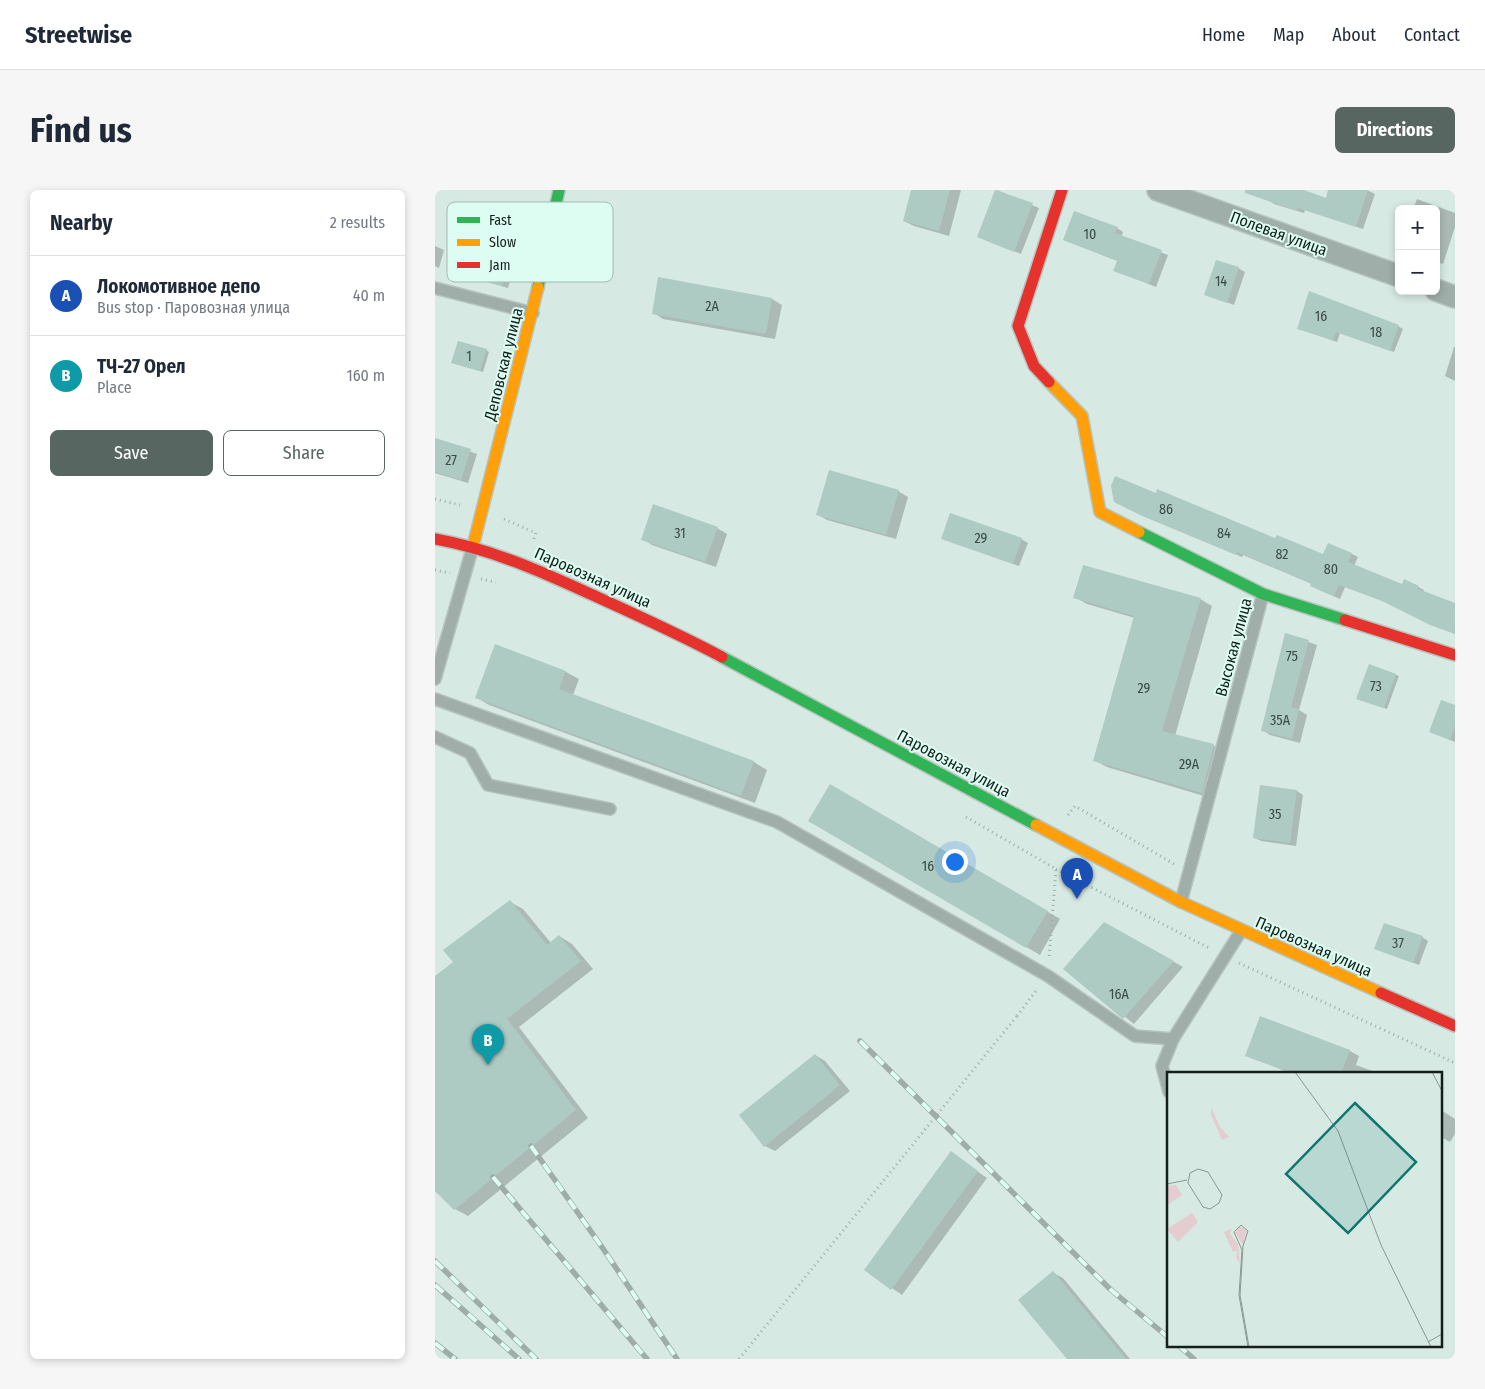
<!DOCTYPE html>
<meta charset="utf-8">
<style>
body{margin:0;font-family:"Fira Sans Condensed",sans-serif;background:#f6f6f7;color:#1f2937}
.controls{position:absolute;right:15px;top:15px;display:grid;overflow:hidden;border-radius:8px;box-shadow:0 2px 8px #0003}
.controls button{width:45px;height:45px;display:grid;place-items:center;padding:0;border:0;border-bottom:1px solid #e0e1e3;background:#fff;color:#1f2937;font:25px sans-serif}
.you{position:absolute;left:519px;top:671px;width:18px;height:18px;margin:-12px;border:4px solid #fff;border-radius:50%;background:#1a73e8;box-shadow:0 0 0 8px #1a73e833}
.badge{display:grid;place-items:center;width:32px;height:32px;border-radius:50%;background:#586662;color:#fff;font-size:16px;font-weight:700}
.pin{position:absolute;translate:-50% -41px;filter:drop-shadow(0 1px 2px #0008)}
.pin::after{content:'';position:absolute;top:26px;width:18px;height:15px;background:inherit;clip-path:polygon(0 0,100% 0,50% 100%)}
.list{margin:0;padding:0;list-style:none}
h2{display:flex;justify-content:space-between;align-items:center;height:65px;margin:0;padding:0 20px;font-size:21px}
h2 small{font-size:16px;font-weight:400;color:#747a83}
.list li{display:grid;grid-template-columns:32px 1fr auto;gap:15px;align-items:center;box-sizing:border-box;height:80px;padding:0 20px;border-top:1px solid #e0e1e3}
.list b{display:block;font-size:19px;white-space:nowrap}
.list p{margin:0;font-size:16px;white-space:nowrap;color:#747a83}
.list em{font-size:16px;font-style:normal;color:#747a83}
.actions{display:flex;gap:10px;padding:15px 20px}
.actions a{flex:1;padding:11px 0;border:1px solid #586662;border-radius:8px;text-align:center;font-size:18px;color:#586662}
.actions .main{background:#586662;color:#fff}
.map{position:relative;flex:none;width:1020px;height:1169px;overflow:hidden;border-radius:8px}
header{display:flex;align-items:center;gap:30px;box-sizing:border-box;height:70px;padding:0 25px;background:#fff;border-bottom:1px solid #e0e1e3}
header strong{font-size:24px}
nav{display:flex;gap:28px;margin-inline-start:auto;font-size:18px}
.intro{display:flex;align-items:center;justify-content:space-between;box-sizing:border-box;height:120px;padding:0 30px}
h1{margin:0;font-size:35px}
.button{padding:12px 22px;border-radius:8px;background:#586662;color:#fff;font-size:18px;font-weight:700}
main{display:flex;gap:30px;padding:0 30px}
aside{flex:1;background:#fff;border-radius:8px;box-shadow:0 2px 8px #0003}
.map>svg:first-child{display:block}
.shadow{fill:#0003}
.building{fill:#adcac3}
.lines{fill:none;stroke-linecap:round;stroke-linejoin:round}
.lane-casing{stroke:#b6c3be;stroke-width:14}
.street-casing{stroke:#b6c3be;stroke-width:24}
.fast-casing{stroke:#b6c3be;stroke-width:14}
.slow-casing{stroke:#b6c3be;stroke-width:14}
.jam-casing{stroke:#b6c3be;stroke-width:14}
.path{stroke:#9fada8;stroke-width:3;stroke-dasharray:1 4;stroke-linecap:butt}
.lane{stroke:#9faea9;stroke-width:11}
.street{stroke:#9faea9;stroke-width:21}
.fast{stroke:#30b455;stroke-width:11}
.slow{stroke:#ff9f0a;stroke-width:11}
.jam{stroke:#e5322d;stroke-width:11}
.rail-casing{stroke:#9fada8;stroke-width:5.5}
.rail{stroke:#ddfdf3;stroke-width:4;stroke-dasharray:11;stroke-linecap:butt}
.path-bridge{stroke:#9fada8;stroke-width:3;stroke-dasharray:1 4;stroke-linecap:butt}
.labels{text-anchor:middle;stroke-width:4;stroke-linejoin:round;paint-order:stroke}
.number-label{font-size:14px;fill:#3a4a46}
.street-label{font-size:16px;fill:#141f1c;stroke:#ddfdf3}
.inset-road{fill:none;stroke:#899893;stroke-width:1}
.view{fill:#0f766e;fill-opacity:0.15;stroke:#0f766e;stroke-width:2.5}
.inset-edge{fill:none;stroke:#141f1c;stroke-width:2.5}
.key{fill:#ddfdf3;stroke:#a1bab2;stroke-width:1}
.key-label{font-size:14px;fill:#141f1c}
</style>
<header>
<strong>Streetwise</strong>
<nav><a>Home</a><a>Map</a><a>About</a><a>Contact</a></nav>
</header>
<div class="intro"><h1>Find us</h1><a class="button">Directions</a></div>
<main>
<aside>
<h2>Nearby<small>2 results</small></h2>
<ul class="list">
<li><span class="badge" style="background:#1a4fb4">A</span><div><b>Локомотивное депо</b><p>Bus stop · Паровозная улица</p></div><em>40 m</em></li>
<li><span class="badge" style="background:#0f9aa8">B</span><div><b>ТЧ-27 Орел</b><p>Place</p></div><em>160 m</em></li>
</ul>
<div class="actions"><a class="main">Save</a><a>Share</a></div>
</aside>
<div class="map">
<svg width="1020" height="1169" viewBox="0 0 1020 1169">
<rect width="100%" height="100%" fill="#d7e9e3"/>
<g class="shadow">
<polygon points="477,0 526,0 514,46 479,36 469,31"/>
<polygon points="562,0 604,18 586,64 544,47"/>
<polygon points="836,0 864,0 892,9 895,0 932,0 940,4 928,39 870,20 869,23 839,14 833,10"/>
<polygon points="982,9 1020,23 1020,37 1008,74 1001,72 1001,19 978,19"/>
<polygon points="682,38 688,42 686,47 733,65 721,97 679,80 683,71 629,50"/>
<polygon points="0,56 9,60 4,78 0,76"/>
<polygon points="73,73 79,76 73,98 31,86"/>
<polygon points="803,78 810,82 799,115 770,104"/>
<polygon points="337,109 347,115 340,149 228,129 219,123"/>
<polygon points="963,136 968,139 959,162 905,143 902,152 867,140"/>
<polygon points="1019,157 1020,157 1020,191 1010,186"/>
<polygon points="51,160 54,162 48,182 18,173"/>
<polygon points="0,249 42,264 33,293 0,283"/>
<polygon points="463,301 473,307 461,349 392,330 382,324"/>
<polygon points="687,314 841,350 889,366 917,364 923,367 919,376 967,395 983,397 989,400 988,402 1020,414 1020,444 950,412 910,397 905,409 882,399 877,394 808,365 807,367"/>
<polygon points="282,338 292,344 281,377 217,355 208,349"/>
<polygon points="507,348 586,349 593,353 584,376"/>
<polygon points="640,407 765,409 777,416 740,546 779,556 791,563 779,609 672,577 659,570 700,428 652,414"/>
<polygon points="851,444 882,455 864,520 872,525 865,553 835,545 827,540"/>
<polygon points="935,475 964,486 952,519 925,510"/>
<polygon points="131,482 144,489 138,505 319,572 332,580 320,613 54,515 41,507"/>
<polygon points="1020,516 1020,552 996,542"/>
<polygon points="395,595 625,729 605,765 374,631"/>
<polygon points="862,601 868,605 861,656 826,651 820,648"/>
<polygon points="75,712 88,719 116,753 124,746 137,754 158,779 84,837 153,928 33,1026 20,1019 2,1001 0,1002 0,787 20,773"/>
<polygon points="670,733 748,777 699,834 630,779"/>
<polygon points="987,747 993,751 984,775 941,759"/>
<polygon points="915,861 924,866 921,875 943,883 854,883 812,865"/>
<polygon points="380,865 390,871 415,901 340,961 330,956"/>
<polygon points="1006,920 1020,929 1020,944 1015,952 1006,947"/>
<polygon points="516,963 552,988 467,1105 431,1080"/>
<polygon points="618,1083 628,1088 695,1169 633,1169"/>
</g>
<g class="building">
<polygon points="476,0 515,0 504,41 468,31"/>
<polygon points="560,0 598,13 579,62 542,47"/>
<polygon points="810,0 869,0 891,8 893,0 933,0 921,37 863,18 862,21 810,3"/>
<polygon points="639,21 683,37 680,43 727,60 714,94 678,81 682,71 628,50"/>
<polygon points="36,62 73,71 67,96 30,86"/>
<polygon points="781,70 804,77 792,113 769,105"/>
<polygon points="223,87 337,108 331,144 217,124"/>
<polygon points="874,101 964,135 955,161 901,142 898,150 862,139"/>
<polygon points="23,151 52,159 45,181 16,173"/>
<polygon points="0,248 36,259 26,290 0,282"/>
<polygon points="394,280 464,300 451,345 381,325"/>
<polygon points="680,286 721,303 722,299 840,348 842,345 888,364 893,353 917,363 913,372 967,394 969,389 984,396 983,399 1020,413 1020,444 995,435 943,409 904,395 899,406 875,396 876,393 802,362 801,365 705,325 679,312 676,296"/>
<polygon points="218,314 283,337 270,372 206,350"/>
<polygon points="515,323 587,348 578,374 506,349"/>
<polygon points="648,375 766,408 727,541 779,554 767,603 658,571 699,426 638,408"/>
<polygon points="850,443 874,450 856,517 864,519 857,549 826,541"/>
<polygon points="60,454 131,481 124,499 319,571 306,606 40,508"/>
<polygon points="934,474 961,484 949,518 921,509"/>
<polygon points="1006,510 1020,515 1020,536 1015,550 994,542"/>
<polygon points="395,594 613,721 591,758 373,631"/>
<polygon points="825,595 862,600 855,653 818,648"/>
<polygon points="75,710 112,755 124,745 146,771 72,829 141,920 19,1020 0,1001 0,786 18,772 8,760"/>
<polygon points="669,732 739,771 688,829 628,779"/>
<polygon points="949,733 988,746 978,773 939,759"/>
<polygon points="825,826 915,860 906,883 856,883 810,866"/>
<polygon points="380,864 405,895 329,957 304,925"/>
<polygon points="516,961 543,981 456,1100 429,1080"/>
<polygon points="618,1081 691,1169 632,1169 583,1110"/>
</g>
<g class="lines">
<defs>
<g id="lane">
<polyline points="0,98 98,123"/>
<polyline points="0,489 38,356"/>
<polyline points="0,509 342,632 613,786 700,846 738,849 806,741"/>
<polyline points="0,547 35,563 53,595 175,619"/>
<polyline points="746,712 828,404"/>
<polyline points="734,902 727,876 738,849"/>
</g>
<g id="street">
<polyline points="723,0 964,86"/>
<polyline points="1001,100 1020,107"/>
</g>
<g id="fast">
<polyline points="103,97 124,0"/>
<polyline points="704,342 828,404 910,430"/>
<polyline points="287,467 601,635"/>
</g>
<g id="slow">
<polyline points="614,192 647,226 665,322 704,342"/>
<polyline points="38,356 103,97"/>
<polyline points="601,635 746,712 946,803"/>
</g>
<g id="jam">
<polyline points="614,192 599,176 583,136 627,0"/>
<path d="M0,349C60,360 107,382 162,407C204,426 246,445 287,467"/>
<polyline points="910,430 1020,465"/>
<polyline points="946,803 1020,836"/>
</g>
</defs>
<use href="#lane" class="lane-casing"/>
<use href="#street" class="street-casing"/>
<use href="#fast" class="fast-casing"/>
<use href="#slow" class="slow-casing"/>
<use href="#jam" class="jam-casing"/>
<g class="path">
<polyline points="0,309 25,315"/>
<polyline points="69,329 101,343 98,351"/>
<polyline points="0,380 15,383"/>
<polyline points="46,389 61,392"/>
<polyline points="633,625 640,616 739,674"/>
<polyline points="531,627 621,679 614,768"/>
<polyline points="621,679 776,759"/>
<polyline points="804,773 1020,873"/>
<polyline points="582,826 603,798"/>
</g>
<use href="#lane" class="lane"/>
<use href="#street" class="street"/>
<use href="#fast" class="fast"/>
<use href="#slow" class="slow"/>
<use href="#jam" class="jam"/>
<defs>
<g id="rail">
<polyline points="425,851 675,1099 734,1148"/>
<polyline points="96,956 169,1060 242,1169"/>
<polyline points="58,987 212,1169"/>
<polyline points="0,1071 101,1169"/>
<polyline points="0,1095 84,1169"/>
<polyline points="0,1153 20,1169"/>
<polyline points="743,1155 759,1169"/>
</g>
</defs>
<use href="#rail" class="rail-casing"/>
<use href="#rail" class="rail"/>
<polyline class="path-bridge" points="304,1169 582,826"/>
</g>
<g class="labels">
<g class="number-label">
<text x="655" y="49">10</text>
<text x="786" y="96">14</text>
<text x="277" y="121">2А</text>
<text x="886" y="131">16</text>
<text x="941" y="147">18</text>
<text x="34" y="171">1</text>
<text x="16" y="275">27</text>
<text x="731" y="324">86</text>
<text x="245" y="348">31</text>
<text x="789" y="348">84</text>
<text x="546" y="353">29</text>
<text x="847" y="369">82</text>
<text x="896" y="384">80</text>
<text x="857" y="471">75</text>
<text x="941" y="501">73</text>
<text x="709" y="503">29</text>
<text x="845" y="535">35А</text>
<text x="754" y="579">29А</text>
<text x="840" y="629">35</text>
<text x="493" y="681">16</text>
<text x="963" y="758">37</text>
<text x="684" y="809">16А</text>
</g>
<g class="street-label">
<text transform="translate(844 43) rotate(20)" y="6">Полевая улица</text>
<text transform="translate(68 174) rotate(-76)" y="6">Деповская улица</text>
<text transform="translate(158 387) rotate(24)" y="6">Паровозная улица</text>
<text transform="translate(798 457) rotate(-75)" y="6">Высокая улица</text>
<text transform="translate(519 573) rotate(28)" y="6">Паровозная улица</text>
<text transform="translate(879 756) rotate(24)" y="6">Паровозная улица</text>
</g>
</g>
<g transform="translate(732 882)">
<rect width="275" height="275" fill="#d7e9e3"/>
<path d="M44,35L53,55L62,65L55,68L44,43ZM9,113L15,123L0,133V114ZM25,141L31,150L11,170L0,157ZM72,154L80,158L76,173L68,161ZM64,157L63,162L71,172L73,192L69,185L70,178L66,180L57,160Z" fill="#e4ccd0"/>
<path class="inset-road" d="M128,0L171,59L214,173L264,275M265,0L275,19M31,97L41,100L55,123L52,131L43,137L36,135L21,111L23,101ZM0,112L20,108M261,270L275,262M81,275L72,223L75,178L67,160L74,153L81,159L76,174L73,223L82,275"/>
<path class="view" d="M188,31L249,90L181,161L119,102Z"/>
<rect width="275" height="275" class="inset-edge"/>
</g>
<rect x="12" y="12" width="166" height="80" rx="8" class="key"/>
<rect x="22" y="27" width="23" height="6" fill="#30b455"/>
<rect x="22" y="49" width="23" height="7" fill="#ff9f0a"/>
<rect x="22" y="72" width="23" height="6" fill="#e5322d"/>
<g class="key-label">
<text x="54" y="35">Fast</text>
<text x="54" y="57">Slow</text>
<text x="54" y="80">Jam</text>
</g>
</svg>
<div class="controls">
<button>+</button>
<button>−</button>
</div>
<div class="you"></div>
<div class="pin badge" style="left:642px;top:709px;background:#1a4fb4">A</div>
<div class="pin badge" style="left:53px;top:875px;background:#0f9aa8">B</div>
</div>
</main>
